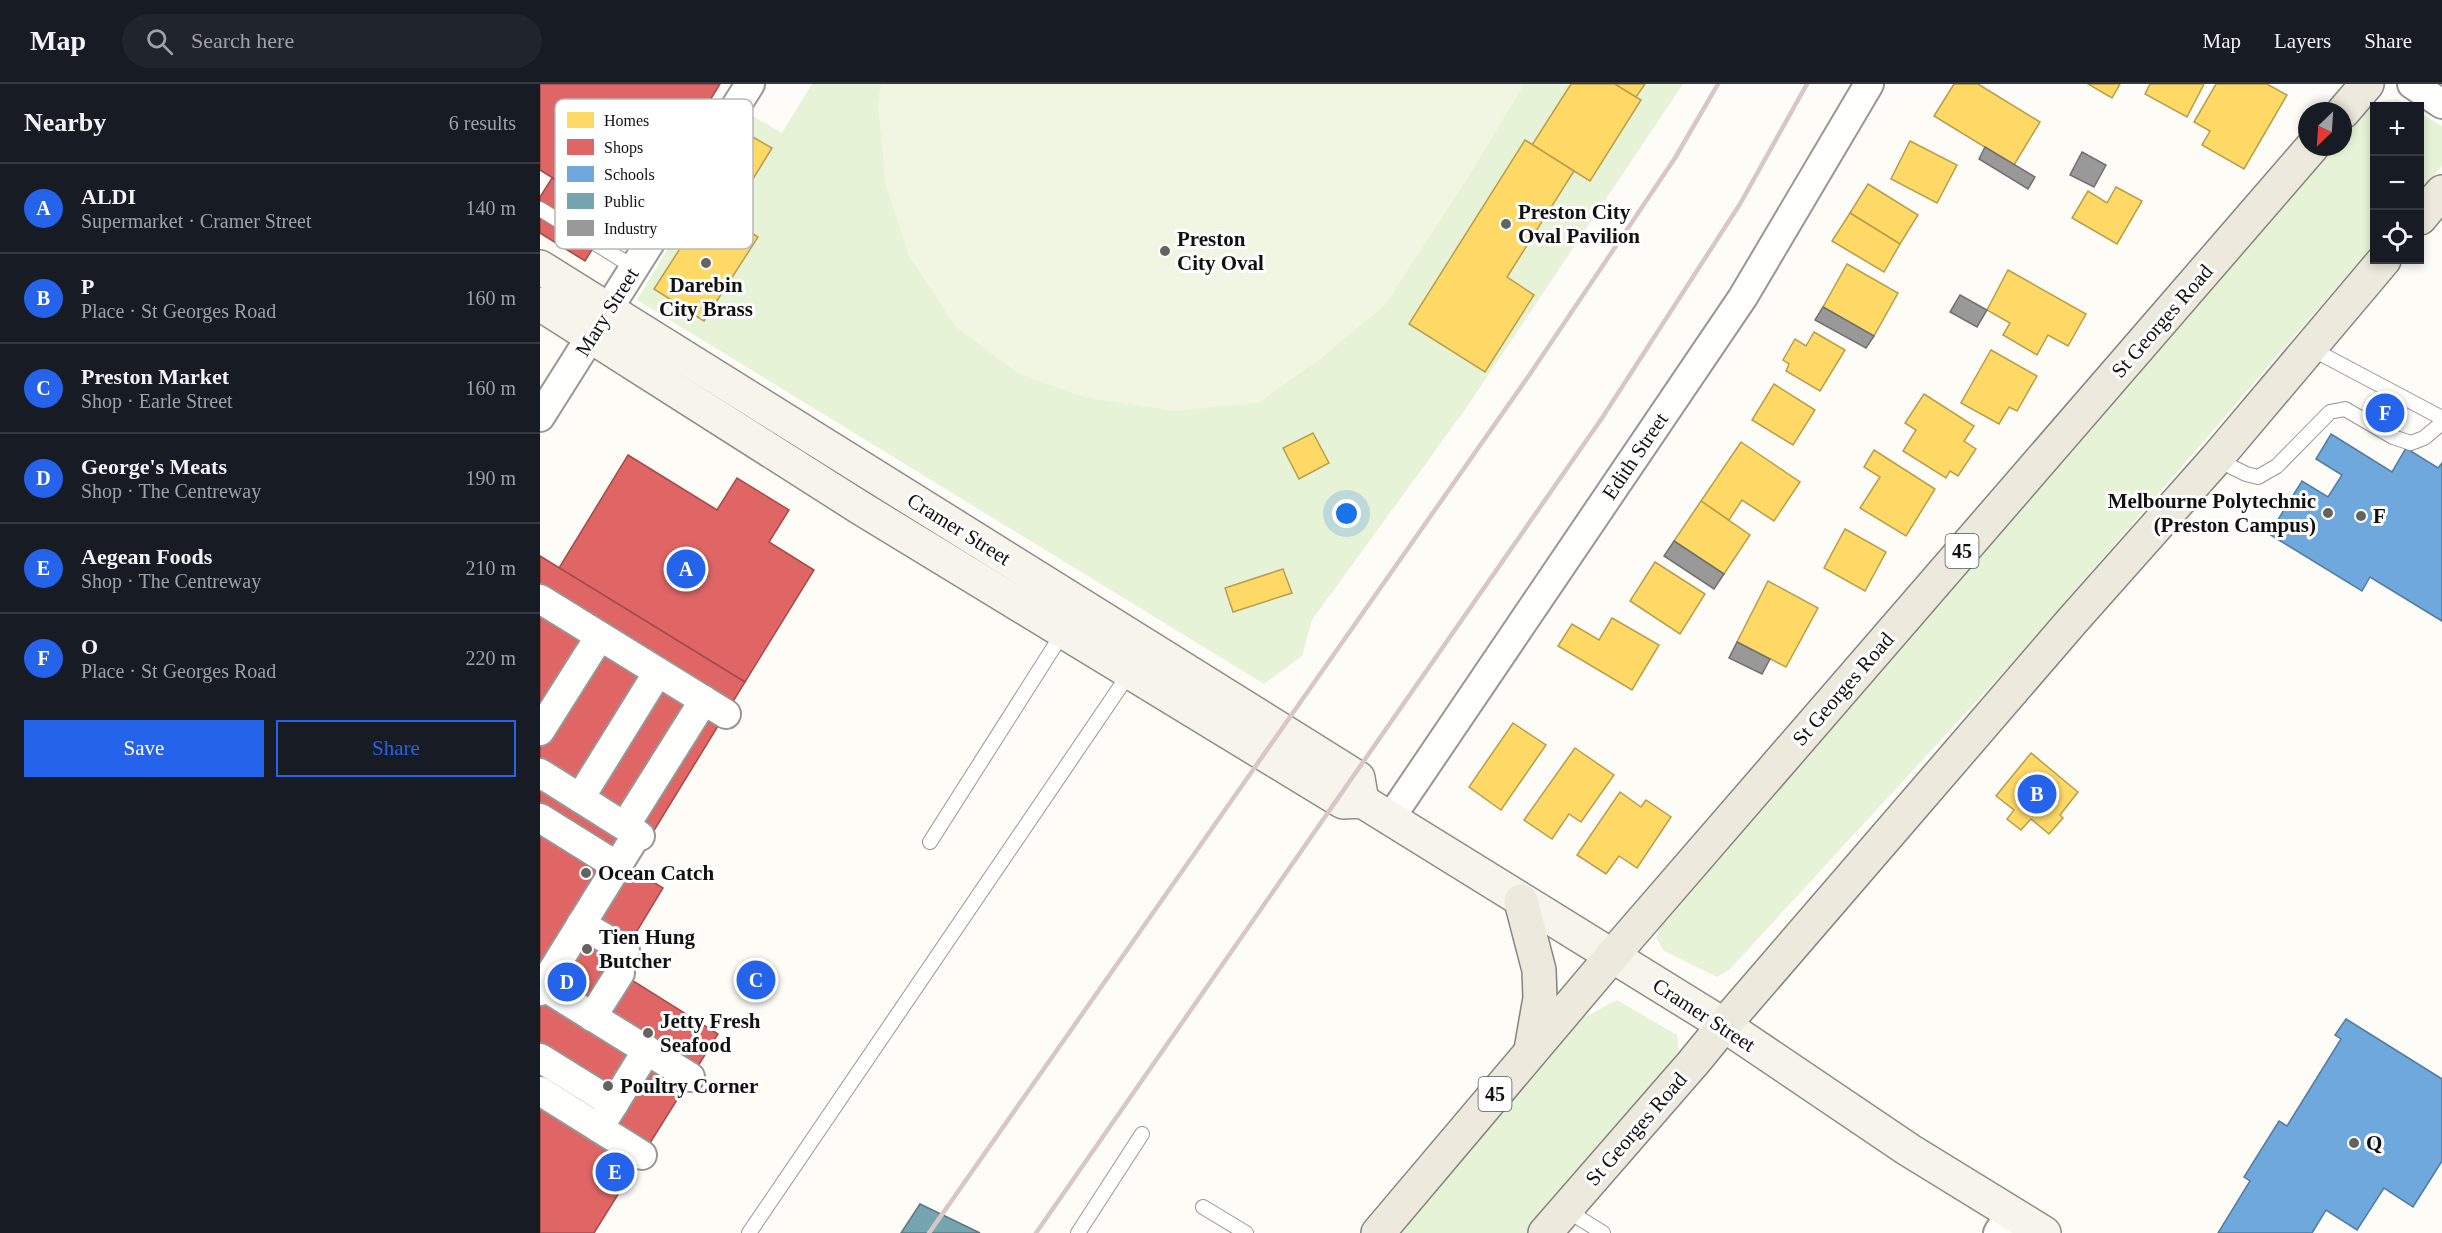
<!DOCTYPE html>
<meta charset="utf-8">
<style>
body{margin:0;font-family:Georgia,serif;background:#20242c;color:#f1f3f6}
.controls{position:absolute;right:18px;top:18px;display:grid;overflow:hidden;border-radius:0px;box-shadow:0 3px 9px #0003}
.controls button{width:54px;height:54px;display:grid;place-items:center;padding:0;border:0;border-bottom:2px solid #363941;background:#171b24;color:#f1f3f6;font:30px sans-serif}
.compass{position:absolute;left:1758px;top:18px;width:54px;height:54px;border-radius:50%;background:#171b24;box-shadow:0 3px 9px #0003;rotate:205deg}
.you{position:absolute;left:807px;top:430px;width:21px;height:21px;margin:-15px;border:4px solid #fff;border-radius:50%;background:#1a73e8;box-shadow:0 0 0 9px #1a73e833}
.badge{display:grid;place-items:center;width:39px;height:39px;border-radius:50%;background:#2563eb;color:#fff;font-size:20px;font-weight:700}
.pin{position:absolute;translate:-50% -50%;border:3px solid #fff;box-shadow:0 2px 6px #0006}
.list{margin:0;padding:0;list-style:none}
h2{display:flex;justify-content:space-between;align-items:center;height:78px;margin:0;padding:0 24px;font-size:26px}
h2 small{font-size:20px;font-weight:400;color:#9ea1a6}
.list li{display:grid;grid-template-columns:39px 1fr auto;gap:18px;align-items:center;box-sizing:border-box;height:90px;padding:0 24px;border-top:2px solid #363941}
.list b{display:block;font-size:22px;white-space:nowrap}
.list p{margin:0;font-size:20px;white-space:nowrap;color:#9ea1a6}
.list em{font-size:20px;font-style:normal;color:#9ea1a6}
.actions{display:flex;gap:12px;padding:18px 24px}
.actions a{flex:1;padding:14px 0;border:2px solid #2563eb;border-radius:0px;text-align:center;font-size:21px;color:#2563eb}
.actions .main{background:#2563eb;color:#fff}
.icon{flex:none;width:33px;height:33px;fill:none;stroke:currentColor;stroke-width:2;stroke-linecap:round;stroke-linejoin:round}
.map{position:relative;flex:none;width:1902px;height:1149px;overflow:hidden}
header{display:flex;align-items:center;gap:36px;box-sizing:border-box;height:84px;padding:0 30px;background:#171b24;border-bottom:2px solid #363941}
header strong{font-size:28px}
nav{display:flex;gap:33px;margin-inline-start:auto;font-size:21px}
.search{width:420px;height:54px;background:#20242c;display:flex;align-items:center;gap:15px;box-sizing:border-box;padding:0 21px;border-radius:33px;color:#9ea1a6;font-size:22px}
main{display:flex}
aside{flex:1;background:#171b24}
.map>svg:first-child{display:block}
.green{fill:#e7f3d7}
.pitch{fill:#f0f6e1}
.homes{fill:#ffd966;stroke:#b89d4c;stroke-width:1.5}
.shops{fill:#e06666;stroke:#a24c4c;stroke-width:1.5}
.schools{fill:#6fa8dc;stroke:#537b9f;stroke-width:1.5}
.public{fill:#76a5af;stroke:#587980;stroke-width:1.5}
.industry{fill:#999;stroke:#707070;stroke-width:1.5}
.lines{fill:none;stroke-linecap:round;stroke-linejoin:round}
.lane-casing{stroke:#979795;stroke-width:16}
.street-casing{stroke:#979795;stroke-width:32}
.secondary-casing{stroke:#8e8d8b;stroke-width:36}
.primary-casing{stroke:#858482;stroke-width:36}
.lane{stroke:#fffffe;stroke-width:14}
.street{stroke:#fffffe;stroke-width:28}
.secondary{stroke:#f6f4eb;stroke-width:33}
.primary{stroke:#ede9dc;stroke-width:33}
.rail{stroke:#d9c6c7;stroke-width:4.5}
.poi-dot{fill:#646362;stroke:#fff;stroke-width:2}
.labels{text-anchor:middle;stroke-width:6;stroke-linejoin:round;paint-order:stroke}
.shield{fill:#fff;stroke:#585858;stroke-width:1.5}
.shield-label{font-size:20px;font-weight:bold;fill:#111}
.poi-label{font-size:21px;font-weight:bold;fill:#111;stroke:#fff;text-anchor:start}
.street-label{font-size:21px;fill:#111;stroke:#fff}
.key{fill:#fff;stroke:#b8b8b8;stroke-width:1.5}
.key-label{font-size:16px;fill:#111}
</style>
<header>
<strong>Map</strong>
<div class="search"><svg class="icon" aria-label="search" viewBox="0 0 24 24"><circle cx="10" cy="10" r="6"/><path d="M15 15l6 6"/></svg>Search here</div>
<nav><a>Map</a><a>Layers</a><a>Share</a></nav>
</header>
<main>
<aside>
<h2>Nearby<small>6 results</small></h2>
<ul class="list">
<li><span class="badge">A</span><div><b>ALDI</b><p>Supermarket · Cramer Street</p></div><em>140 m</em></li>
<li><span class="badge">B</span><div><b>P</b><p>Place · St Georges Road</p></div><em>160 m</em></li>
<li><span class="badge">C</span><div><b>Preston Market</b><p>Shop · Earle Street</p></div><em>160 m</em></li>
<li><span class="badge">D</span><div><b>George's Meats</b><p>Shop · The Centreway</p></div><em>190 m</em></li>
<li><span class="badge">E</span><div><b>Aegean Foods</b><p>Shop · The Centreway</p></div><em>210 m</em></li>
<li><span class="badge">F</span><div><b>O</b><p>Place · St Georges Road</p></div><em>220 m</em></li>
</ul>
<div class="actions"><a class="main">Save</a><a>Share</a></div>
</aside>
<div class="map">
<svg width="1902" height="1149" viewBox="0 0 1902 1149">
<rect width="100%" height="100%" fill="#fdfcf7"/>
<g class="green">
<polygon points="272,0 1143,0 924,327 772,536 762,572 724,600 97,216 209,30 242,49"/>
<polygon points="1857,15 1869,22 1834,22 1834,160 1481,569 1189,886 1177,893 1124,867 1116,854 1121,840 1792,63 1803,63 1803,50 1829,19"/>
<polygon points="1880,29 1902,42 1902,82 1880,108"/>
<polygon points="1077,916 1137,951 1139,967 990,1149 860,1149 1043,934"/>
</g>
<polygon class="pitch" points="341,0 984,0 931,89 845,221 781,274 718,319 635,327 547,314 479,290 415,242 369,172 346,102 338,20"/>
<g class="homes">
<polygon points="1031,0 1075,0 1101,16 1050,97 992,61"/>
<polygon points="1075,0 1105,0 1096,13"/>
<polygon points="1414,0 1438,0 1500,38 1474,81 1394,32"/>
<polygon points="1548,0 1580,0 1572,14"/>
<polygon points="1610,0 1664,0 1647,33 1605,10"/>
<polygon points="1676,0 1727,0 1747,11 1704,85 1662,61 1670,47 1654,38"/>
<polygon points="211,52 232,64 189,134 168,121"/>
<polygon points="985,56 1034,87 967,193 994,211 945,288 869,240"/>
<polygon points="1370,57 1417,81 1397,119 1351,95"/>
<polygon points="1328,100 1378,131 1360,160 1310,129"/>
<polygon points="1576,103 1602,117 1577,160 1532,134 1548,107 1567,119"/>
<polygon points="168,121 218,153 164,237 114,205"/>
<polygon points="1310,129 1360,160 1344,188 1292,157"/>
<polygon points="1307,180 1358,209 1334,252 1283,223"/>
<polygon points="1468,186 1546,230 1528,262 1508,251 1497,271 1463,251 1470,239 1447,226"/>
<polygon points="1274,248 1305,266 1280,307 1246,287 1249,280 1243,276 1255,255 1266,262"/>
<polygon points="1451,266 1497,292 1477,327 1469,323 1459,340 1421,319"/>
<polygon points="1234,300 1275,326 1253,361 1212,336"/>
<polygon points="1384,310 1434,342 1424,357 1436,365 1418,392 1410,387 1406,394 1363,367 1376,346 1365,339"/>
<polygon points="773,349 789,379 759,395 743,364"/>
<polygon points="1201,358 1260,398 1234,437 1202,416 1189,436 1161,417"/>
<polygon points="1334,366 1395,405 1366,452 1320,424 1340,393 1324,383"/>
<polygon points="1161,417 1210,451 1184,490 1134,457"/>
<polygon points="1305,445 1346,468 1325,507 1284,484"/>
<polygon points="1115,478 1165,510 1140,550 1090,517"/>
<polygon points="743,485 752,509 693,528 685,504"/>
<polygon points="1228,497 1278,524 1246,583 1197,558"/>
<polygon points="1072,534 1119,561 1092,606 1018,562 1032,540 1059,556"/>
<polygon points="973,639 1006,661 961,726 929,703"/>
<polygon points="1035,664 1074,691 1041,738 1029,730 1012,755 984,736"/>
<polygon points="1491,669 1538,708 1520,731 1523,734 1509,750 1491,735 1481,746 1467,735 1474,726 1456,712"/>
<polygon points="1080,708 1101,723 1106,716 1131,733 1097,784 1079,772 1066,790 1037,771"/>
</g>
<g class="shops">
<polygon points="0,0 180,0 92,143 0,86"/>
<polygon points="12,94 73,132 45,177 0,149 0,113"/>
<polygon points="88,371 177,426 197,394 249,426 229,458 274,486 205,598 19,484"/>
<polygon points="0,472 205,598 91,784 123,804 74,885 178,950 54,1149 0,1149"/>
</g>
<g class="schools">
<polygon points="1836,316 1860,331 1859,340 1853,341 1830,327 1828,321 1831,317"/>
<polygon points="1791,350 1852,388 1866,364 1898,384 1902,379 1902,537 1830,493 1822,507 1729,450 1762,397 1788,413 1802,391 1776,375"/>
<polygon points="1806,935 1902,995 1902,1077 1873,1123 1844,1104 1817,1146 1786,1126 1772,1149 1678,1149 1710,1097 1704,1093 1739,1037 1747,1042 1801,955 1795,951"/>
</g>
<polygon class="public" points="380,1120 440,1149 361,1149"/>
<g class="industry">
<polygon points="1445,63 1495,93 1488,105 1439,75"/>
<polygon points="1542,68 1566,81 1554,103 1530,91"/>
<polygon points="1420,211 1447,226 1437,243 1410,228"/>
<polygon points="1283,223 1334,252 1326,264 1275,236"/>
<polygon points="1134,457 1184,490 1174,505 1124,472"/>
<polygon points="1197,558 1230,575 1222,590 1189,574"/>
</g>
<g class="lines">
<defs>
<g id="lane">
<polyline points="0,125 95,184"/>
<polyline points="1770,264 1902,334"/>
<polyline points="1676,375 1706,390 1718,393 1737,382 1790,328 1805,325 1853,353 1871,359 1884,354 1902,339"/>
<polyline points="390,758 524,547"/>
<polyline points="663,1123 706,1149"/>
<polyline points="1025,1125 1063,1149"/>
<polyline points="209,1149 591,587"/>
<polyline points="538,1149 602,1050"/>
</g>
<g id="street">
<polyline points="1872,0 1902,20"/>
<polyline points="0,333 210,0"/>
<polyline points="0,515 186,630"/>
<polyline points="0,647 60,552"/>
<polyline points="0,689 100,752"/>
<polyline points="40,714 118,588"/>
<polyline points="0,734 77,782"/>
<polyline points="849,736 1203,213 1329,0"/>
<polyline points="85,742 164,616"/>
<polyline points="41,840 85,866"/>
<polyline points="3,902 150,993"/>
<polyline points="0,907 97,750"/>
<polyline points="52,933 80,889"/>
<polyline points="0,974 74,1020"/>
<polyline points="0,1007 102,1071"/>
<polyline points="59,1044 107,966"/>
<polyline points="1458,1149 1471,1128"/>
</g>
<g id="secondary">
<polyline points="0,183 818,694 822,717"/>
<polyline points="0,220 319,423 803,718 822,717 1184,941 1369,1066 1504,1149"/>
</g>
<g id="primary">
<polyline points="1803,28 1827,0"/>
<polyline points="1880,134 1902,108"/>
<polyline points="981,817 999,886 1000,914 991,966"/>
<polyline points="838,1149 1072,872 1772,63"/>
<polyline points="1005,1149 1153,979 1184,941 1533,536 1676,375 1844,176"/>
</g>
</defs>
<use href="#lane" class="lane-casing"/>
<use href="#street" class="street-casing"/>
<use href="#secondary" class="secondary-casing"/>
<use href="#primary" class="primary-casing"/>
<use href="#lane" class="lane"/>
<use href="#street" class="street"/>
<use href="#secondary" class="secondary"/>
<use href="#primary" class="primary"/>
<g class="rail">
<polyline points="389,1149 990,290 1135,74 1178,0"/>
<polyline points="496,1149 1062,334 1200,120 1267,0"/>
</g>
</g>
<g class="poi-dot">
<circle cx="966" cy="140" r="6"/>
<circle cx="625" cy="167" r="6"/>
<circle cx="166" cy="179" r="6"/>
<circle cx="1788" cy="429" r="6"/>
<circle cx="1821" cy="432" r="6"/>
<circle cx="46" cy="789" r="6"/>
<circle cx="47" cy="865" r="6"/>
<circle cx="108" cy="949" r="6"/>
<circle cx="68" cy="1002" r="6"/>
<circle cx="1814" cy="1059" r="6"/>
</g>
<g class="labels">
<g class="shield">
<rect x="1405.5" y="450" width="33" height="34" rx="4.5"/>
<rect x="938.5" y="993" width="33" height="34" rx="4.5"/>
</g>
<g class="shield-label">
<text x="1422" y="474">45</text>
<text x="955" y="1017">45</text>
</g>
<g class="poi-label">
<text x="978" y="135">Preston City<tspan x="978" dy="24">Oval Pavilion</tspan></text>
<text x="637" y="162">Preston<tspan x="637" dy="24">City Oval</tspan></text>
<text x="166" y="208" text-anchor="middle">Darebin<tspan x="166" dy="24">City Brass</tspan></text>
<text x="1776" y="424" text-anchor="end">Melbourne Polytechnic<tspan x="1776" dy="24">(Preston Campus)</tspan></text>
<text x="1833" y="439">F</text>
<text x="58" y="796">Ocean Catch</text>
<text x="59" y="860">Tien Hung<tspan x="59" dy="24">Butcher</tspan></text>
<text x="120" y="944">Jetty Fresh<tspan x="120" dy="24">Seafood</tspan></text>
<text x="80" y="1009">Poultry Corner</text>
<text x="1826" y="1066">Q</text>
</g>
<g class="street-label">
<text transform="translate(67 228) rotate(-58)" y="7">Mary Street</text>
<text transform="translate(1622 237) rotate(-49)" y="7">St Georges Road</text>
<text transform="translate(1095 372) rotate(-56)" y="7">Edith Street</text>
<text transform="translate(419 445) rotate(32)" y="7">Cramer Street</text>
<text transform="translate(1303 605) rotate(-49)" y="7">St Georges Road</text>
<text transform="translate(1164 931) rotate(33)" y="7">Cramer Street</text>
<text transform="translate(1096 1045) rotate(-49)" y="7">St Georges Road</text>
</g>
</g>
<rect x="15" y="15" width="198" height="150" rx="9" class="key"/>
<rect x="27" y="28" width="27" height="16" fill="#ffd966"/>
<rect x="27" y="55" width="27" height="16" fill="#e06666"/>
<rect x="27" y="82" width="27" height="16" fill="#6fa8dc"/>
<rect x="27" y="109" width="27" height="16" fill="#76a5af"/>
<rect x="27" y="136" width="27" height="16" fill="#999"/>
<g class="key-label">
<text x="64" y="42">Homes</text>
<text x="64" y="69">Shops</text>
<text x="64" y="96">Schools</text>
<text x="64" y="123">Public</text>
<text x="64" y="150">Industry</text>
</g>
</svg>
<div class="controls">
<button>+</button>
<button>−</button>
<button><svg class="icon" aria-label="locate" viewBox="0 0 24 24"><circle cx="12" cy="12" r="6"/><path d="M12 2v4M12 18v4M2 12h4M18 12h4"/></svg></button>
</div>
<svg class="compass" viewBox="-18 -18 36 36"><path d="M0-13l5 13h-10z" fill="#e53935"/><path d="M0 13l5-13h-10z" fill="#9ea1a6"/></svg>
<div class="you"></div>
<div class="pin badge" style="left:146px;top:485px">A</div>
<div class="pin badge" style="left:1497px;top:710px">B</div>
<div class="pin badge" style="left:216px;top:896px">C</div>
<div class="pin badge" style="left:27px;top:898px">D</div>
<div class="pin badge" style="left:75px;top:1088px">E</div>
<div class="pin badge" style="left:1845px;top:329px">F</div>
</div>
</main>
